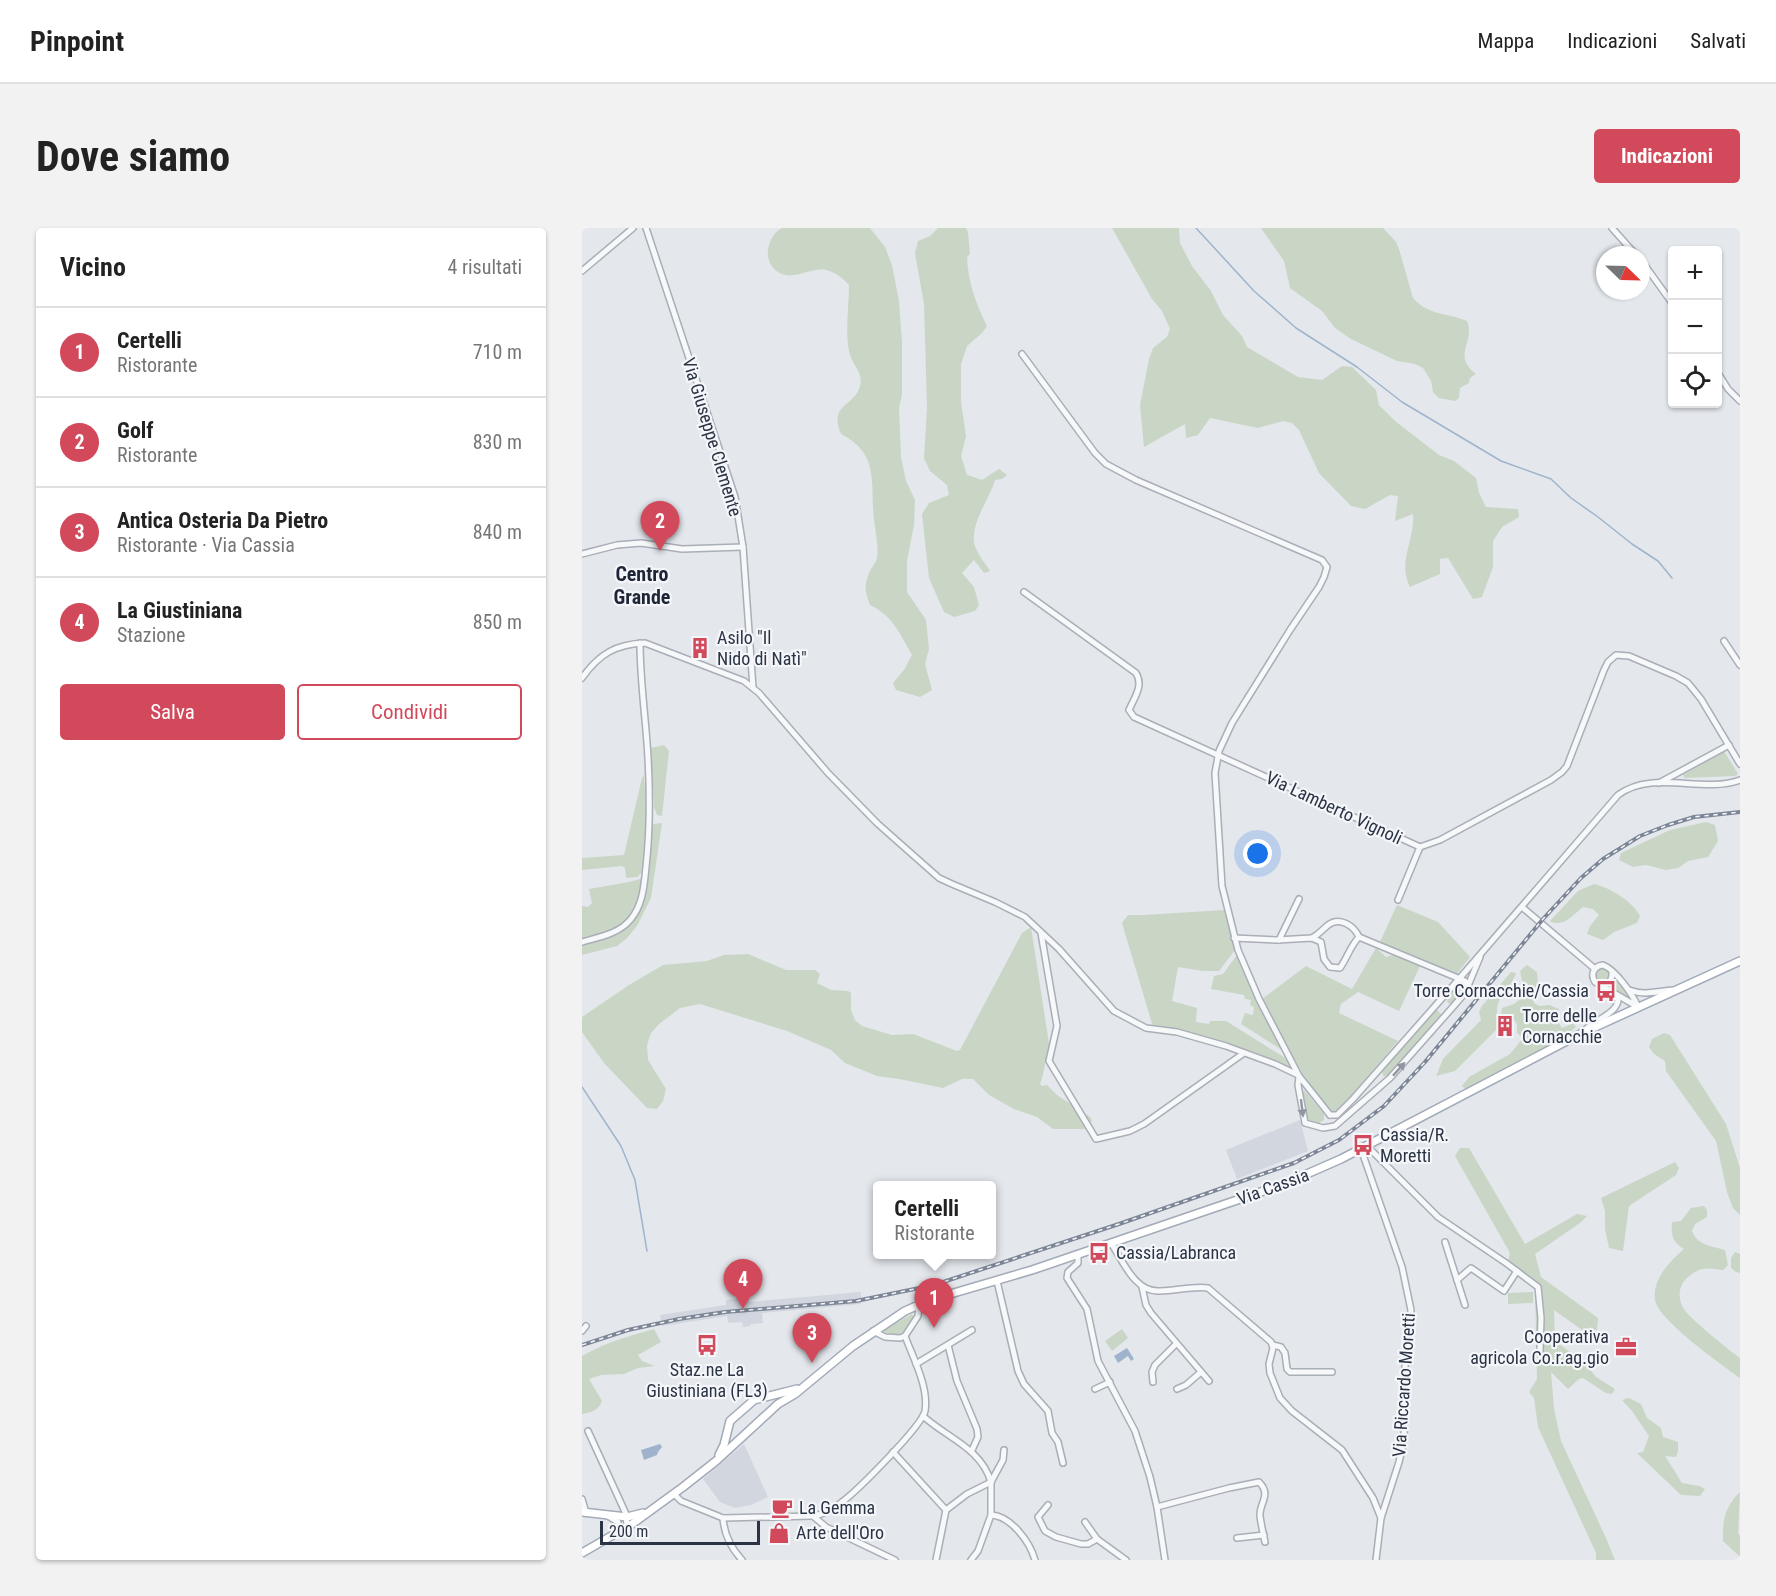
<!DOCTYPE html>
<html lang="it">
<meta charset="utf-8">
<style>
body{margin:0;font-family:"Roboto Condensed",sans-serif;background:#f2f2f2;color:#222}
.controls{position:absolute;right:18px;top:18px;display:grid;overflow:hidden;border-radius:6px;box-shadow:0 2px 4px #0004}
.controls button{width:54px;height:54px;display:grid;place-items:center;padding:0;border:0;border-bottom:2px solid #e0e0e0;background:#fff;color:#222;font:30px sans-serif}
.compass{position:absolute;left:1014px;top:18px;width:54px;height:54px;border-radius:50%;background:#fff;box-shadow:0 2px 4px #0004;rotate:113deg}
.scale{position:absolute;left:18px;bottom:15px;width:160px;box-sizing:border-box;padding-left:6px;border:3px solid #2b3445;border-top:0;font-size:16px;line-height:21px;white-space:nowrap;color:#2b3445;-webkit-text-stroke:4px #f4f6f9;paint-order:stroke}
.you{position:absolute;left:676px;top:626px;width:21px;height:21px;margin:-15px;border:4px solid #fff;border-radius:50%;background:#1a73e8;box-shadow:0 0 0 9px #1a73e833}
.badge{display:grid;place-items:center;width:39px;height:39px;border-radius:50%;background:#d1495b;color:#fff;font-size:20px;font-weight:700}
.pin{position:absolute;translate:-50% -50px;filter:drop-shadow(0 2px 3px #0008)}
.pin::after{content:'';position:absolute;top:32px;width:21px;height:18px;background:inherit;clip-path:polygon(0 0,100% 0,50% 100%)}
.popup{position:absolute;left:291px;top:953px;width:123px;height:78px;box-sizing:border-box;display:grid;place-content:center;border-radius:6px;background:#fff;filter:drop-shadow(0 2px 4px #0005);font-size:20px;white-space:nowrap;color:#767676}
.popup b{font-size:22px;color:#222}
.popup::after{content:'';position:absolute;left:50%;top:100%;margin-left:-12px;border:12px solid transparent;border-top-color:#fff}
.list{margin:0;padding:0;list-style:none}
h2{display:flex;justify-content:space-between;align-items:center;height:78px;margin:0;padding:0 24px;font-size:26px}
h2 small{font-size:20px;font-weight:400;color:#767676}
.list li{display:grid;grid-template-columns:39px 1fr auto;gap:18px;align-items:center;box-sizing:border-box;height:90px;padding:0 24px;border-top:2px solid #e0e0e0}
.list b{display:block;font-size:22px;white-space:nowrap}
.list p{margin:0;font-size:20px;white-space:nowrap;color:#767676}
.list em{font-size:20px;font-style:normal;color:#767676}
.actions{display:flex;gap:12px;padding:18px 24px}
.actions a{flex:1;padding:14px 0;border:2px solid #d1495b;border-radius:6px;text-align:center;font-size:21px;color:#d1495b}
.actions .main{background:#d1495b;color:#fff}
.icon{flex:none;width:33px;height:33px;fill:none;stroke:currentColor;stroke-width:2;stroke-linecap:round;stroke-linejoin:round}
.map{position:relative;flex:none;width:1158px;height:1332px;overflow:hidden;border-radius:6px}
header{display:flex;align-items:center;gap:36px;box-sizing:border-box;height:84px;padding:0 30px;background:#fff;border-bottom:2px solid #e0e0e0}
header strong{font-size:28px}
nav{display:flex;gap:33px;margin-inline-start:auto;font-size:21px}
.intro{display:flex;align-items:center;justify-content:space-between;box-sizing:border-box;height:144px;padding:0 36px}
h1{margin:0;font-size:42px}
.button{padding:15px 27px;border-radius:6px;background:#d1495b;color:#fff;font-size:21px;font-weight:700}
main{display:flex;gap:36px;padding:0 36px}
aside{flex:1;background:#fff;border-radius:6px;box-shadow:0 2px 4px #0004}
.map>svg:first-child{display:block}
.built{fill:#d2d6de}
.green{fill:#c9d6c5}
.water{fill:#9fb4cc}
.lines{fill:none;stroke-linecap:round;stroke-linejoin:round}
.stream{stroke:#9fb4cc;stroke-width:1.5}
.minor-casing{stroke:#a9aeb7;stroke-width:8}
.major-casing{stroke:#a3abb8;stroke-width:10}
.minor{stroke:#f7f8fa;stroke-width:5}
.major{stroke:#fff;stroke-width:7}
.rail-casing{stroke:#7d8696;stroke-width:4}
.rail{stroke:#f4f6f9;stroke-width:1.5;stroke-dasharray:4.5;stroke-linecap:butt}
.oneway{fill:#9196a0}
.labels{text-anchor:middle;stroke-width:4.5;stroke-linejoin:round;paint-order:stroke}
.street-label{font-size:18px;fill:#2b3445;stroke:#f4f6f9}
.poi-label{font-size:18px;fill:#2b3445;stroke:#f4f6f9;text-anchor:start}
.neighbourhood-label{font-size:20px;font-weight:bold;fill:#1d2536;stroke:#f4f6f9}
</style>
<header>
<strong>Pinpoint</strong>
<nav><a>Mappa</a><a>Indicazioni</a><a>Salvati</a></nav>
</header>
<div class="intro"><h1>Dove siamo</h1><a class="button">Indicazioni</a></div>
<main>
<aside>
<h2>Vicino<small>4 risultati</small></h2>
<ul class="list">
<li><span class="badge">1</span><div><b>Certelli</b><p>Ristorante</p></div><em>710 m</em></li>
<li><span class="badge">2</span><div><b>Golf</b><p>Ristorante</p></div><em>830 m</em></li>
<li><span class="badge">3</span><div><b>Antica Osteria Da Pietro</b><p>Ristorante · Via Cassia</p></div><em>840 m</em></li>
<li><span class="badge">4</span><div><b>La Giustiniana</b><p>Stazione</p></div><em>850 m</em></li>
</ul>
<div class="actions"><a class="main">Salva</a><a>Condividi</a></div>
</aside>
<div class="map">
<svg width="1158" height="1332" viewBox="0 0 1158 1332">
<rect width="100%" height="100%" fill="#e4e7ec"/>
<g class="built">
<polygon points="718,892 726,923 655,951 644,922"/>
<polygon points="279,1064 279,1076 180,1085 181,1095 169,1096 168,1098 161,1099 160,1094 146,1095 145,1088 80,1098 78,1087 144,1077 144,1072 166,1070 167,1074"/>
<polygon points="162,1216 186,1269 169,1277 153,1280 138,1274 121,1251"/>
</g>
<g class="green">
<path d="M200,0H288L303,19L310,37L317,73L320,115V167L317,180L319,229L324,253L333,272L332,297L325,333V364L344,392L347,421L343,436L350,462L338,469L314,462L311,455L322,442L330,427C318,406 311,388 288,377C282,362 282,356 289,341C291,338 295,333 295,329C297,320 293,301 292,291C288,254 298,226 259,206C246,175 273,179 278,158C282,144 269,136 267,123C263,104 267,76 267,57C261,50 253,44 244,42C233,40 222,46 212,47C197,50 184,37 186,22C188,12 191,5 200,0Z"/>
<path d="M356,0H384L386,4L388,26L385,29C386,54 394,76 405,98L400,105L385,118L379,136V174L384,208L379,228L385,247L400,252L417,241L425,247L420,251L413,252C407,272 390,292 392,314C393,323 403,335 408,343L402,345L392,332L380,345L392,359L397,377L393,383L372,389L362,384L347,350L340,286L347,275L367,267L365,257L348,243L342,230L345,180L342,76L333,25L336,13L348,8Z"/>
<path d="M530,0H597L598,15L610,38L629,63L641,87L660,108L665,119L716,149L740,152L760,138L770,139L794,162L797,177L813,193L857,227L872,233L894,250L897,265L904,279L936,281L937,289L920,299L911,313V339L900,369L891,371L866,330L858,331V346L828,359C815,334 833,312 831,286L813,293L816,268L808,267L783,281L769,278L737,245L717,202L710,195L701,193L676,200L628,190L616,207L604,210L603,196L562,219L558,177L567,131L571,120L585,109L588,101L580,83L570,71Z"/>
<path d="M679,0H801L814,14L817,21L831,70C847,88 864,84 885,93C894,114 869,127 894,146L888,150L887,155L878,160L877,170L873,173L857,170L851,164L849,153L841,140L833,136L815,133L769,111L753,100L740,83L708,60L702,33Z"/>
<polygon points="82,517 87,523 80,588 75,587 72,579 69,520"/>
<polygon points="1142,523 1156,546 1153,548 1103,550 1101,547"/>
<polygon points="62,547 66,606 60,644 55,649 44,650 43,640 40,638 0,642 0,630 42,627 60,550"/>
<polygon points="1124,594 1133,597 1136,613 1126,629 1106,633 1096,640 1084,642 1064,637 1051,639 1037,632 1039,625 1088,602"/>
<polygon points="80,595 69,670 55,698 44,711 35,718 0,727 0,678 6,679 10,675 7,661 47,654 62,650 66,641 71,596"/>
<path d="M1012,656C1029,660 1050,673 1058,688L1055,695L1032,704L1021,712L1005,706L1008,698L1017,687L1011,681L1001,679C991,687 981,700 968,693L996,663Z"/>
<polygon points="815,677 856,694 888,729 874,747 798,714"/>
<polygon points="642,682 653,722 637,743 621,743 596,739 590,773 615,780 614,794 627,796 628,793 644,793 705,831 712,842 692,834 571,799 540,695 546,687 562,687"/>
<path d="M449,699L468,822C462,833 463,844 458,856L460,858L465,857L475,867L508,889L510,892L506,901H471L455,889L432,881L407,867L391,851H380L361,860L317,851L295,848L263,835L249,822L205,803L118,776L98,780L77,796L69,805L65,817L66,832L84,861L81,873L75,881L65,880L22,835L0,804V789L47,757L81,737L125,733L142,727L166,726L204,742H233L238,746L235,755L249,762L266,763L269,765V782L273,792L280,798L310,807L331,806L375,823L378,822L440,705Z"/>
<path d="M794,720L804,729L814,726L838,738L817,783L776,764L759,776L757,785L816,813L754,885C735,881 691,791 680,771L724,738L770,761Z"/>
<polygon points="655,727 703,824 659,796 663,785 671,787 672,779 668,777 669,772 663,771 662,767 629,761 632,748 641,746"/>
<path d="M945,737L955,744L956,757L951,767L952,775L957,778L967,777L977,781L973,789L980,800L991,795L994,799C962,826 922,844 885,862L880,858L887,849L928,826L941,810L935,805V796L932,792L918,791L920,780L932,776L948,764L946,756L940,753L938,743Z"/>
<circle cx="1021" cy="747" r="7"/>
<path d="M929,744L934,745C932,752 928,756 924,762C914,773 913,785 917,799L873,843L854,848L861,831L899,792L897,784L900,778Z"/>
<polygon points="1032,749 1050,770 1050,772 1027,759"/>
<path d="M877,755L881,758V763L871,776L866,775L864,770C866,765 872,757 877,755Z"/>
<polygon points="855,782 860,787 859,791 806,849 801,848 800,843 801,840 852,783"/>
<polygon points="1082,805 1088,807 1144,896 1158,940 1158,987 1151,980 1145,964 1134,913 1084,843 1083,833 1072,826 1067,819 1070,811"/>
<path d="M722,862L742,886V892L736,896C720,893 722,877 721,864Z"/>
<polygon points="878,920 887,920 943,1016 995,986 1005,988 998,995 953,1026 959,1049 1016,1090 1015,1102 1003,1104 972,1082 973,1113 1003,1135 1014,1149 1033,1161 1030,1166 1024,1165 1001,1150 997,1151 986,1161 969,1144 972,1181 979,1213 1024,1310 1033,1332 1014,1332 1014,1325 956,1199 952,1170 947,1164 955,1151 953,1061 956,1055 926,1033 928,1025 873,928"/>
<polygon points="1093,934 1097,940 1094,947 1047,978 1041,1023 1027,1020 1023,1001 1023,983 1019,970"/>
<path d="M1122,978L1125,982V989L1113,996L1110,1003C1115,1017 1129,1018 1143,1022L1146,1037L1141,1042C1123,1040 1118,1038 1103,1052C1096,1059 1096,1073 1102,1081C1107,1090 1148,1123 1158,1130V1150C1140,1137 1076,1092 1073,1072C1070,1051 1088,1033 1102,1021C1090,1013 1089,1008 1090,994L1099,993L1109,980Z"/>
<polygon points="1153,1024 1158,1026 1158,1045 1154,1044 1149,1040 1149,1030"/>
<polygon points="951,1064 951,1075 926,1076 926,1065"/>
<path d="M330,1086L331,1089C323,1104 320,1110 302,1104L303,1101Z"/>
<path d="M72,1101L79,1114L56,1127L60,1133L73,1138L56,1140L42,1146L19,1147L7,1151L20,1173C16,1183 10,1184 0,1186V1128C22,1115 47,1108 72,1101Z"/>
<polygon points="540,1101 546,1110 530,1123 523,1113"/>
<polygon points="1047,1170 1059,1176 1065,1190 1079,1200 1081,1209 1096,1214 1096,1223 1094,1229 1083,1228 1100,1255 1117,1258 1123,1261 1118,1268 1099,1267 1055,1225 1061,1224 1067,1208 1050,1183 1040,1172"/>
<path d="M1158,1264L1156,1305L1158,1308V1329L1141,1313C1140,1294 1143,1278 1158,1264Z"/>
</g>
<g class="water">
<polygon points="545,1120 552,1131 549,1133 546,1128 536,1135 532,1128"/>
<polygon points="78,1216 80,1219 76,1224 75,1227 62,1232 59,1222"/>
</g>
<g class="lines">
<g class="stream">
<polyline points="614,0 672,63 714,100 775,139 820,174 919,233 969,251 989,270 1016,289 1050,316 1076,333 1090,350"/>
<polyline points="0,859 39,918 53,952 65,1023"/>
</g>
<defs>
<g id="minor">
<polyline points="64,0 153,269 161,319 171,460"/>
<polyline points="1030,0 1054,27"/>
<polyline points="1059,32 1090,75"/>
<polyline points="0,43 51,0"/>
<polyline points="440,126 513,225 524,236 554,252 740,332 745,339 742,349 737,359 708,402 650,495 637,523 633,545 640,658 656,722 677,771 717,848 748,887"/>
<polyline points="1136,145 1146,161 1158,173"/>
<polyline points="0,326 35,317 59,315 100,321 161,319"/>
<path d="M442,364L554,445C562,458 552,470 547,482L552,489L838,619L858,612L969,552L980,544L985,538L1022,442L1026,434L1034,427L1047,428L1094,448L1106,455L1119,471L1158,536"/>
<polyline points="1142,413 1158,437"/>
<path d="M0,450C17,426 34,416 63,415L162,453L177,465L246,545L296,596L357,650L370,656L413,674L443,689L477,721L532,783L564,800L595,804L644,818L693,836L716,847"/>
<polyline points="1077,555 1147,517"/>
<polyline points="816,672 838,619"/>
<polyline points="940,679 1013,741"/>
<polyline points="459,705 475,798 467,833 514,911 548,903 562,896 662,825"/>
<polyline points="777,709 883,753 886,758"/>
<path d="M652,710L695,712L730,710L739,714L742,731L748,739L758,740C765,730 769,717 777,709"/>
<path d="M730,710C737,706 740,702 746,697C758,688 772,698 777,709"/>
<polyline points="697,712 717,671"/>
<path d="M0,714C17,709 37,706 49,691C61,676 62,658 64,639C68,603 68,566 66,530C64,492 58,453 58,415"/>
<path d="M1021,737C1034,742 1051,767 1056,779L1013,754C1008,746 1012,738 1021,737Z"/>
<polyline points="1019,757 1028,754 1030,748 1030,744"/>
<path d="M1047,762C1063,768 1075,763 1091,762"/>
<path d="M1002,803C1012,792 1033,787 1036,773L1034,767"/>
<polyline points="717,848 716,857 723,895 741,900 753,898 808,850 870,780 883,765 898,729"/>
<path d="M748,887H755L771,871L877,751L1036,567C1071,541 1120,566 1158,552"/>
<polyline points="785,918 856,989 924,1035 956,1059 959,1090 958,1123"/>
<polyline points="779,921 820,1039 829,1082 823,1139 822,1213 817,1234 799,1290"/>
<polyline points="863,1014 883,1077"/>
<path d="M529,1015C541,1033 553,1065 578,1063C593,1063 610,1058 626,1060L689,1114L691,1120L687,1136L688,1145L698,1170L710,1183L760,1222L791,1270L799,1290L794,1332"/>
<polyline points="496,1027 496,1035 486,1044 485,1050 505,1081 516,1133 553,1203 568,1249 575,1279 583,1332"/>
<polyline points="875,1052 889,1040 922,1063 935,1043"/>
<polyline points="415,1053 436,1143 442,1156 466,1183 470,1205 476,1214 481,1235"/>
<polyline points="560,1059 564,1077 569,1085 627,1153"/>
<polyline points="0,1103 4,1098"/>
<polyline points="291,1103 303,1109 318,1110 323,1108 336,1088 337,1077"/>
<polyline points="366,1117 375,1153 395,1201 396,1209 390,1222"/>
<polyline points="691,1117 699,1119 703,1125 705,1141 708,1144 750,1144"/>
<polyline points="334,1136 390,1102"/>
<polyline points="571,1154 570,1144 573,1137 594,1116"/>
<polyline points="513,1161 528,1154"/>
<polyline points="595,1161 604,1157 619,1144"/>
<path d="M341,1188C365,1210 399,1220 409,1254"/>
<polyline points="6,1203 44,1286 45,1299"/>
<polyline points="311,1224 364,1282"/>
<path d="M92,1266L99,1273L141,1290L231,1288C242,1286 252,1281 260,1274C275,1263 340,1198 343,1183C347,1159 331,1130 323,1108"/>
<polyline points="0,1271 4,1285"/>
<polyline points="466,1277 456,1289 463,1303 474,1309 499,1316 506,1316 515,1311 544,1332"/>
<path d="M575,1279L647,1260L677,1254C690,1267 677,1275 678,1288C679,1296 681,1305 683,1314"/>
<path d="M409,1287C429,1288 448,1314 453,1332"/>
<polyline points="26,1288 36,1294 36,1304"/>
<polyline points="231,1288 244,1299 313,1332"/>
<path d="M141,1290C142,1306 149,1320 160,1332"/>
<polyline points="503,1294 515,1311"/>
<polyline points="655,1310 682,1307"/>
<polyline points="354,1332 364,1282 385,1266 409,1254"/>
<polyline points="389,1332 396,1323 409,1287 409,1254 421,1232 422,1222"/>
</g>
<g id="major">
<polyline points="137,1227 142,1217 148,1193 172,1172 215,1161"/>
<polyline points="0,1284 45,1289 61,1285"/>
<polyline points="0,1325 50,1296 101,1259 134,1233 196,1176 213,1166 271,1118 323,1083 348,1072 450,1042 702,956 759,931 1000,805 1158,733"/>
</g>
</defs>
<use href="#minor" class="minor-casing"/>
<use href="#major" class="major-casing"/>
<use href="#minor" class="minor"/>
<use href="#major" class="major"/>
<defs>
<polyline id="rail" points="0,1117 46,1102 97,1091 143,1084 274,1073 352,1057 537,996 712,935 757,912 802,878 843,834 961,691 999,650 1021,631 1058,608 1086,597 1112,589 1158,584"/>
</defs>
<use href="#rail" class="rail-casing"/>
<use href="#rail" class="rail"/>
</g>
<defs><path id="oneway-solid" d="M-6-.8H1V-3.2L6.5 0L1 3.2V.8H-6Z" transform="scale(1.5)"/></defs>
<g class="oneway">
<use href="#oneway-solid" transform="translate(817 841) rotate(-48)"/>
<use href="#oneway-solid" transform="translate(720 880) rotate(83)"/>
</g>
<defs>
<symbol id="building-bare" viewBox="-9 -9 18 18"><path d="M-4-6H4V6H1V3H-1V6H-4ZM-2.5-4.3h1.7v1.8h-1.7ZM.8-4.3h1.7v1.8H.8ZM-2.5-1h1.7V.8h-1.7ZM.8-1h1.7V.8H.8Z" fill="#d1495b" stroke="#f4f6f9" stroke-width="2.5" paint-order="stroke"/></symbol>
<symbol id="bus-bare" viewBox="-9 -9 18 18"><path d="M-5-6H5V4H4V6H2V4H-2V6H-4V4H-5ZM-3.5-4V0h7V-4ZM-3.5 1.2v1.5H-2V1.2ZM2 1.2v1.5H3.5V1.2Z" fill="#d1495b" stroke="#f4f6f9" stroke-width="2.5" paint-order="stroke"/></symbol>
<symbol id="office-bare" viewBox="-9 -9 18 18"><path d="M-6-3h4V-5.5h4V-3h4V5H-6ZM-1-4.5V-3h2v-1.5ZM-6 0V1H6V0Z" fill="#d1495b" stroke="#f4f6f9" stroke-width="2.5" paint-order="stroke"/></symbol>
<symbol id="cafe-bare" viewBox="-9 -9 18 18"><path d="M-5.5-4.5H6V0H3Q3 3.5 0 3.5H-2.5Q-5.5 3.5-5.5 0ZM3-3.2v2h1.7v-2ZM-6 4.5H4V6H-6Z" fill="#d1495b" stroke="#f4f6f9" stroke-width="2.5" paint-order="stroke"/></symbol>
<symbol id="shop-bare" viewBox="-9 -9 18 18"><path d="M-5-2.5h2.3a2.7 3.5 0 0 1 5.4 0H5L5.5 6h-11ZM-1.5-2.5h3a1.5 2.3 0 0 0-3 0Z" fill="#d1495b" stroke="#f4f6f9" stroke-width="2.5" paint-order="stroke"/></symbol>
</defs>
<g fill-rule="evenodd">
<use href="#building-bare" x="103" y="405" width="30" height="30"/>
<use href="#bus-bare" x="1009" y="748" width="30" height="30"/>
<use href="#building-bare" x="908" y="783" width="30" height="30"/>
<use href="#bus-bare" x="766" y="902" width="30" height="30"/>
<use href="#bus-bare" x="502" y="1010" width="30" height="30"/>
<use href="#bus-bare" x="110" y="1102" width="30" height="30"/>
<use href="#office-bare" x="1029" y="1104" width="30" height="30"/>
<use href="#cafe-bare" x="185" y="1265" width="30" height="30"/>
<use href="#shop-bare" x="182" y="1290" width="30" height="30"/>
</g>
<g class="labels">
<g class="street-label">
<text transform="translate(130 209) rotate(73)" y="6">Via Giuseppe Clemente</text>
<text transform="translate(752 580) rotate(25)" y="6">Via Lamberto Vignoli</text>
<text transform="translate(691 959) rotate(-20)" y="6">Via Cassia</text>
<text transform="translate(822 1157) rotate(-86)" y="6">Via Riccardo Moretti</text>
</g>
<g class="poi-label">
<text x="135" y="416">Asilo "Il<tspan x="135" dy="21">Nido di Natì"</tspan></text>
<text x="1007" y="769" text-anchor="end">Torre Cornacchie/Cassia</text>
<text x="940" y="794">Torre delle<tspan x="940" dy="21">Cornacchie</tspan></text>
<text x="798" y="913">Cassia/R.<tspan x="798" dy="21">Moretti</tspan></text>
<text x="534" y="1031">Cassia/Labranca</text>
<text x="1027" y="1115" text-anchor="end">Cooperativa<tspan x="1027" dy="21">agricola Co.r.ag.gio</tspan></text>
<text x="125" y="1148" text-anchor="middle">Staz.ne La<tspan x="125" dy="21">Giustiniana (FL3)</tspan></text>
<text x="217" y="1286">La Gemma</text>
<text x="214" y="1311">Arte dell'Oro</text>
</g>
<g class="neighbourhood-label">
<text x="60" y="353">Centro<tspan x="60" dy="23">Grande</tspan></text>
</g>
</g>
</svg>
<div class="controls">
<button>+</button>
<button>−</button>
<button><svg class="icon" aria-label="locate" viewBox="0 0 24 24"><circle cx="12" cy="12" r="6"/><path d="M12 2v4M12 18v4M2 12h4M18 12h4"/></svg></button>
</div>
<svg class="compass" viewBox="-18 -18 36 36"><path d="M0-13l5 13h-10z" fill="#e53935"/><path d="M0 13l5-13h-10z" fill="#767676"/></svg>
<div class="scale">200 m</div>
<div class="you"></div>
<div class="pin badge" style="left:352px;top:1100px">1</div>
<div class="popup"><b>Certelli</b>Ristorante</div>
<div class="pin badge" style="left:78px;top:323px">2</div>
<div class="pin badge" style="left:230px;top:1135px">3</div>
<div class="pin badge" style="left:161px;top:1081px">4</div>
</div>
</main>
